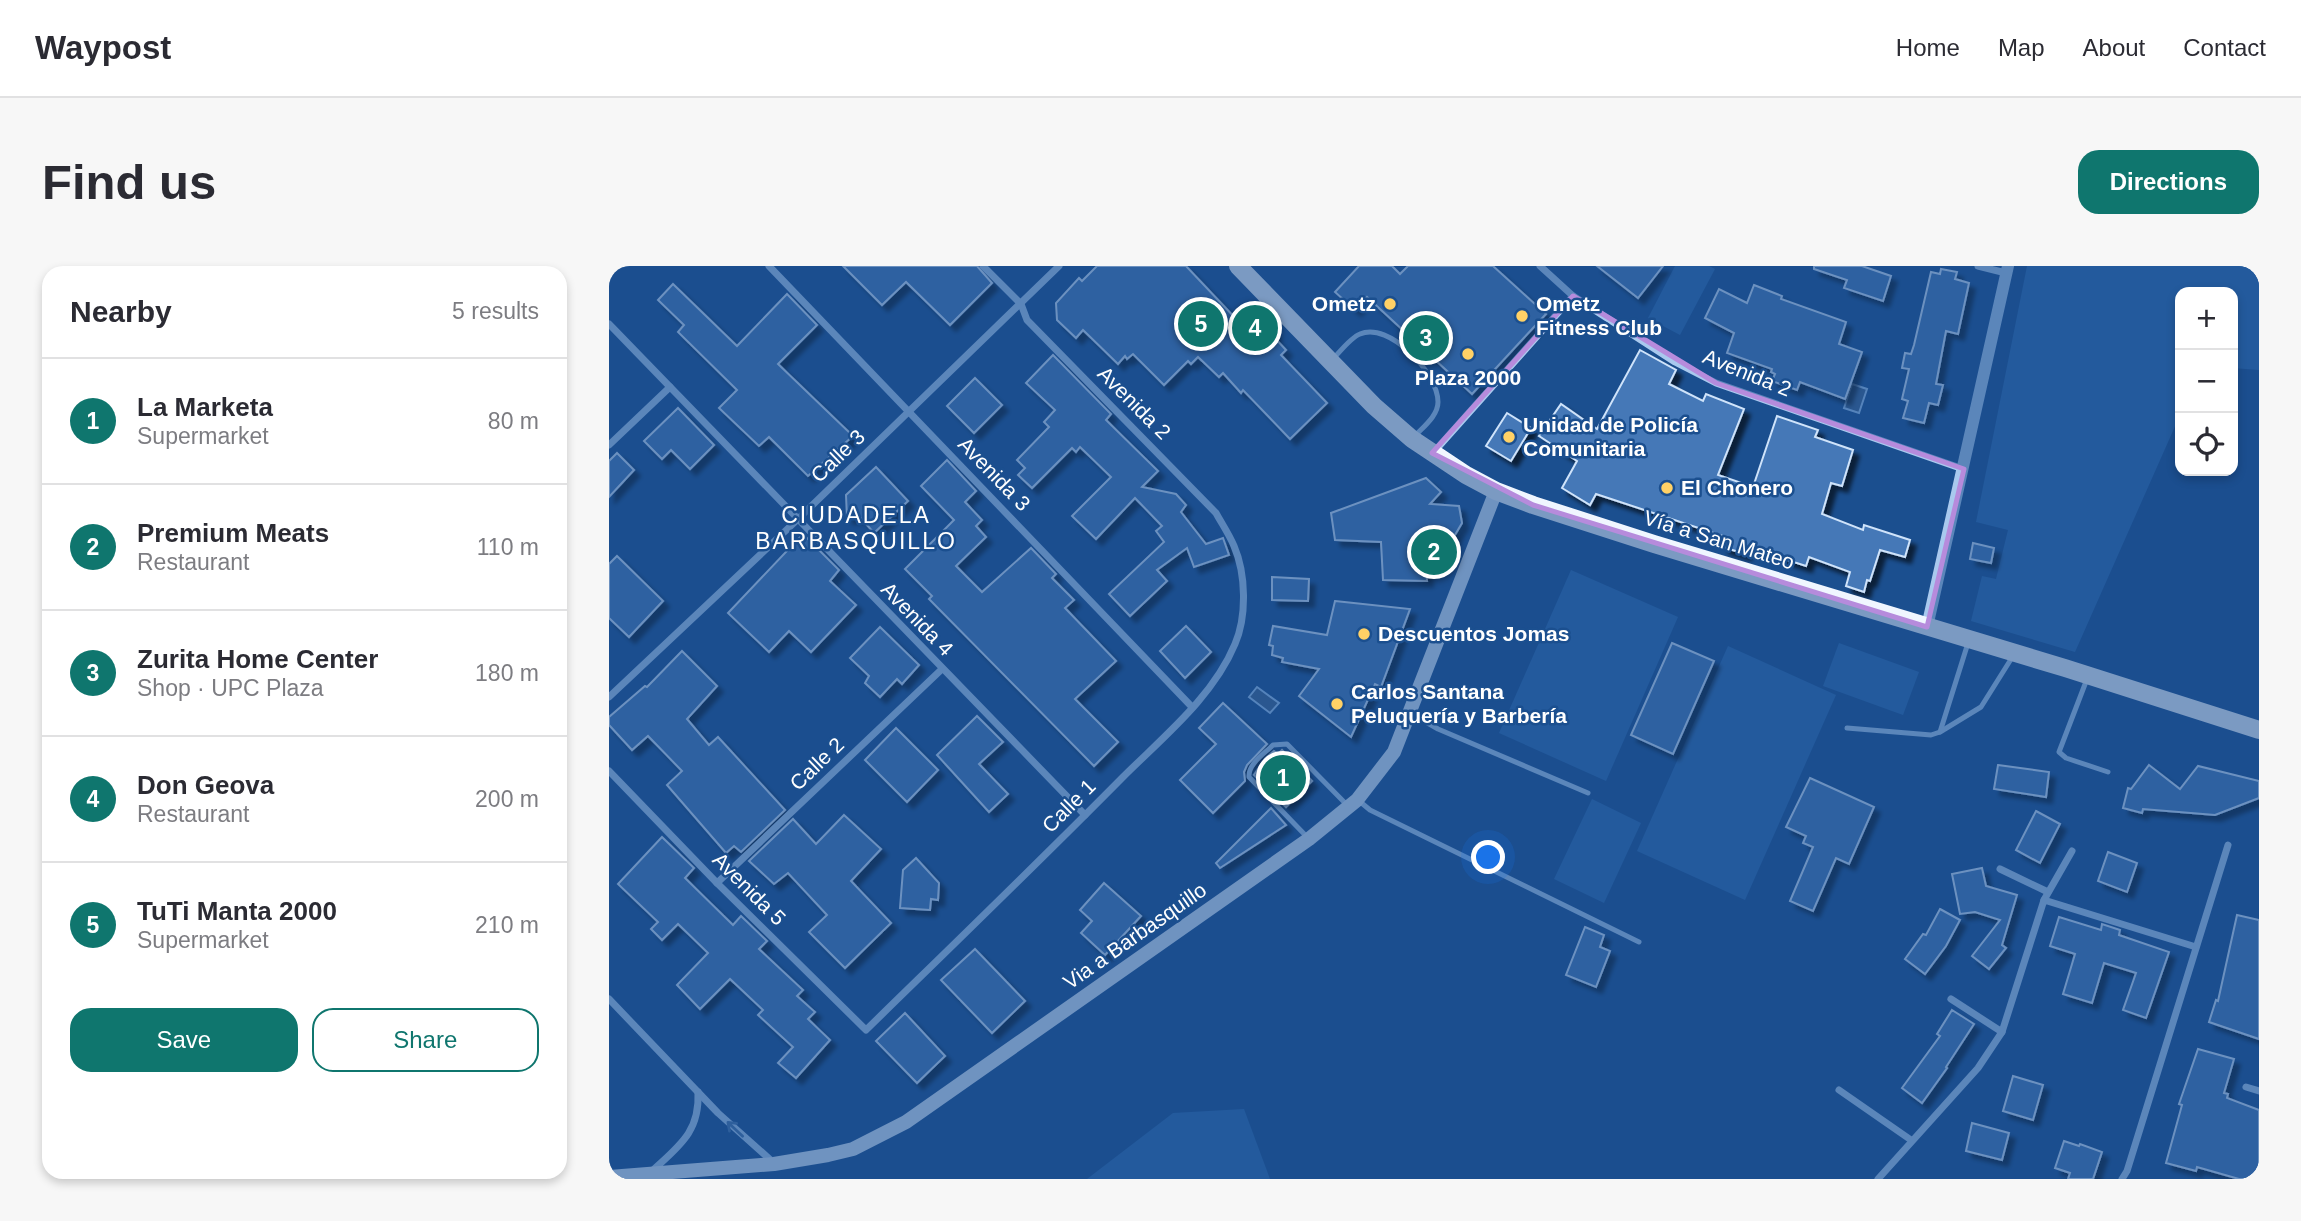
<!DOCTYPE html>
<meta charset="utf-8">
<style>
body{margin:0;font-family:Helvetica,sans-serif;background:#f7f7f7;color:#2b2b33}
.controls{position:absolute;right:21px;top:21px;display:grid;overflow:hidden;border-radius:14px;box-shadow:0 4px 10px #0003}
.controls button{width:63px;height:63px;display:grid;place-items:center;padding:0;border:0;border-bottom:2px solid #e1e1e2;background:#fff;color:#2b2b33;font:35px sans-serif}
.you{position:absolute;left:880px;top:592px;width:24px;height:24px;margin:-18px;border:5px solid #fff;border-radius:50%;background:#1a73e8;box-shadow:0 0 0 10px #1a73e833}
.badge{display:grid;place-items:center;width:46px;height:46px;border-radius:50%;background:#0f766e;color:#fff;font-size:23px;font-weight:700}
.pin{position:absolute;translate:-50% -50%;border:4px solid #fff;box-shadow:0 2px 7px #0006}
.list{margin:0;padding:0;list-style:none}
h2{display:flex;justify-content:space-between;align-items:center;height:91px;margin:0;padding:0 28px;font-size:30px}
h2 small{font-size:23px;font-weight:400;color:#7c7c81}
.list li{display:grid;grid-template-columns:46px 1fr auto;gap:21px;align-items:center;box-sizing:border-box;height:126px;padding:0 28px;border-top:2px solid #e1e1e2}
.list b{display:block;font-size:26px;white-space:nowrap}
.list p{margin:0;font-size:23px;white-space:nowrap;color:#7c7c81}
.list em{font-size:23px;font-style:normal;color:#7c7c81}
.actions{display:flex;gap:14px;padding:21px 28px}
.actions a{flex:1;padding:16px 0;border:2px solid #0f766e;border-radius:21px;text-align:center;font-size:24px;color:#0f766e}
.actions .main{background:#0f766e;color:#fff}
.icon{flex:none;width:38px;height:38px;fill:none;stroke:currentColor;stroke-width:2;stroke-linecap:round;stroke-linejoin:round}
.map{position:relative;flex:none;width:1650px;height:913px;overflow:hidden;border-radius:21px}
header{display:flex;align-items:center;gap:42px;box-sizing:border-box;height:98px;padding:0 35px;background:#fff;border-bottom:2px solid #e1e1e2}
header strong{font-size:33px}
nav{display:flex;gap:38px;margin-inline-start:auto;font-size:24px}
.intro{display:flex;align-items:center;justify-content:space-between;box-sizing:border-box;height:168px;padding:0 42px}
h1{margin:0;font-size:49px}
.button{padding:18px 32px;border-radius:21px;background:#0f766e;color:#fff;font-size:24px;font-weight:700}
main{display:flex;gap:42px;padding:0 42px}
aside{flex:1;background:#fff;border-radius:21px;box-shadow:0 4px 10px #0003}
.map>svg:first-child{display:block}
.green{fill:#2e69ad}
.water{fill:#3c6290;stroke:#9cc4f0;stroke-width:2}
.building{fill:#4478b7;stroke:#cfe3fa;stroke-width:2;filter:url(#shadow)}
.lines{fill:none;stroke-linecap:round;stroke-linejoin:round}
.service{stroke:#a9c9ee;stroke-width:5}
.minor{stroke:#a9c9ee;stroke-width:7}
.tertiary{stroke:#a9c9ee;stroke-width:12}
.secondary{stroke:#d6e6fa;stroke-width:14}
.primary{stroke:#f0f6ff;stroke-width:18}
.oneway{stroke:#4674ac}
.marked{fill:none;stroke:#b68bdc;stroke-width:5;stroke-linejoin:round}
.poi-dot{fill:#ffd166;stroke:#1b4f8f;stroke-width:2.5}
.labels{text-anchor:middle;stroke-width:5;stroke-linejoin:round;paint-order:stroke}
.poi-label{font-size:21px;font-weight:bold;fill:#fff;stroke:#1b4f8f;text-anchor:start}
.street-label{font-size:21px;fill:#fff;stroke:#1b4f8f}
.neighbourhood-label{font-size:23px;letter-spacing:2px;fill:#fff;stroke:#1b4f8f}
</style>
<header>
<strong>Waypost</strong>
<nav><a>Home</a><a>Map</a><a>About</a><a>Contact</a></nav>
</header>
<div class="intro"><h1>Find us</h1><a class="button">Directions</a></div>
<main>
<aside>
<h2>Nearby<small>5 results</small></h2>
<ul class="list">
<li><span class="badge">1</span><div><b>La Marketa</b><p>Supermarket</p></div><em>80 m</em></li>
<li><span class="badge">2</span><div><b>Premium Meats</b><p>Restaurant</p></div><em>110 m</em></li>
<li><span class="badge">3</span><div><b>Zurita Home Center</b><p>Shop · UPC Plaza</p></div><em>180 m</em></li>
<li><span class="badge">4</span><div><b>Don Geova</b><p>Restaurant</p></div><em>200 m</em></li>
<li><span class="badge">5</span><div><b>TuTi Manta 2000</b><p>Supermarket</p></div><em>210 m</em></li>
</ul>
<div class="actions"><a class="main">Save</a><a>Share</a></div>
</aside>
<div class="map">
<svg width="1650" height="913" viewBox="0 0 1650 913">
<defs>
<filter id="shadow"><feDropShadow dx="6" dy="6" stdDeviation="2" flood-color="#0009"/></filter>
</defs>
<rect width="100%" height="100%" fill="#1b4f8f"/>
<g class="green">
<polygon points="1066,0 1100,0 1106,3 1071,69 1039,52"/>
<polygon points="1418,0 1650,0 1650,104 1624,102 1624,26 1571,26 1571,149 1466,386 1362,355 1373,310 1387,313 1399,264 1367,256"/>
<polygon points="962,304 1069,351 997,515 890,467"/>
<polygon points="1230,377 1310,406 1294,449 1214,420"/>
<polygon points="1119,380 1227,429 1136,634 1028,585"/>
<polygon points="983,533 1032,557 995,637 945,613"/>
<polygon points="635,843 661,913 478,913 564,847"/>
</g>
<g class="water">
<polygon points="1243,118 1258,123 1250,147 1235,142"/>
<polygon points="648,421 670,437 661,447 640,431"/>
</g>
<g class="building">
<polygon points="234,0 368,0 383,17 341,59 297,16 273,39"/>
<polygon points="488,0 577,0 629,55 641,43 666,68 664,70 677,84 672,89 718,137 681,173 634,124 632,127 614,107 610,111 589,91 582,98 579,95 555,119 524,88 518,93 516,90 509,98 474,64 467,72 448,54 447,37 470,12 473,15"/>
<polygon points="750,0 783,0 791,8 799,0 884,0 937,48 863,128 758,31 746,44 726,26"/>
<polygon points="988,0 1054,0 1029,32"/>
<polygon points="1205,0 1253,0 1282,10 1274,35 1235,22 1238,14 1205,3"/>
<polygon points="1332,3 1348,6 1346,13 1360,17 1349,68 1337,65 1327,118 1334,119 1329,139 1320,137 1315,157 1294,152 1299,135 1293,133 1300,103 1293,102 1296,87 1302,88 1305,79 1322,6 1331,8"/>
<polygon points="64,18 128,80 178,28 208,59 169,98 244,170 199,210 160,171 150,180 110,142 128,124 69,66 75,59 49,34"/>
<polygon points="1145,19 1173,30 1172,33 1237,56 1230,78 1253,86 1236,133 1191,116 1188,124 1163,115 1166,108 1162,106 1163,103 1118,87 1125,67 1096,52 1110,23 1138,37"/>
<polygon points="1031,84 1067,104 1060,118 1094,135 1097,128 1135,143 1109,209 1144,221 1168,150 1209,164 1206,171 1244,184 1233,220 1222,217 1213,248 1254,264 1255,259 1301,274 1296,291 1271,284 1261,315 1258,314 1255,326 1237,320 1241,306 1200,291 1197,300 1138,281 1136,288 1114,281 1116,273 1113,272 1114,270 987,228 981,239 953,222 968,195 930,170 952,138 988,163"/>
<polygon points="444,89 502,148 497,154 549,205 533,221 567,228 577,239 572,246 597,278 614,272 620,289 585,301 578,282 548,304 558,315 521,350 500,328 555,276 547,265 553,260 526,232 487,273 463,250 502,211 471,181 467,186 463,182 423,222 409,209 416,202 408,194 440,161 435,156 446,144 417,117"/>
<polygon points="366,112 393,139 365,167 338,140"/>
<polygon points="69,142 105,179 81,203 62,184 53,193 35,175"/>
<polygon points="898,147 922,162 902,195 877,180"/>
<polygon points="8,187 25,204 0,231 0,195"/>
<polygon points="338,194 367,225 356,236 373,254 367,260 377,271 347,300 373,326 422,282 447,308 443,312 465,334 456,342 507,395 466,433 509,476 485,500 320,333 323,330 296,303 345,254 312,220"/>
<polygon points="267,201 299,235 265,267 251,251 238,252 237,229"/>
<polygon points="817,212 832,226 821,238 850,240 853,257 843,274 815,274 818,315 774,314 772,276 726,274 722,247"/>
<polygon points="194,268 230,304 221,315 247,339 202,386 180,365 160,386 119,347"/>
<polygon points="1364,277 1385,282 1382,297 1361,293"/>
<polygon points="8,290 54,335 20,371 0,352 0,298"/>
<polygon points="663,311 700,313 699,335 663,334"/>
<polygon points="726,335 801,343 772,421 766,418 742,471 690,430 710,403 673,396 674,392 663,389 664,380 660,379 664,360 718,369"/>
<polygon points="577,360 602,386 576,412 551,385"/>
<polygon points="271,361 310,399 293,418 288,413 271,431 256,417 260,410 241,392"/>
<polygon points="1063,377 1105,395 1064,488 1022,469"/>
<polygon points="73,385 108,420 78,453 100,479 109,471 176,544 132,586 125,580 117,587 58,519 73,505 39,470 23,484 0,459 0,451 36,420 38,421"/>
<polygon points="614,437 658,478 638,499 635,506 636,515 604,547 571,514 607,478 590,462"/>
<polygon points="368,450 394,476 370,498 399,528 380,546 328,489"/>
<polygon points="287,462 329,504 298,536 256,494"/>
<polygon points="673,484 703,515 677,541 645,509 656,493 665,485 669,488"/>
<polygon points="1389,499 1440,506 1437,531 1385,523"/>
<polygon points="1540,499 1571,523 1589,500 1650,515 1650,532 1606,549 1534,543 1533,547 1514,542 1519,522 1522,523"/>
<polygon points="1201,512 1265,541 1240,598 1227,592 1204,645 1181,635 1204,581 1194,577 1197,570 1177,561"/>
<polygon points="662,542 677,559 611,602 607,597"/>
<polygon points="1427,545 1451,558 1431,597 1407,584"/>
<polygon points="235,549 272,583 242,615 282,657 236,702 200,666 218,649 179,607 165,618 140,595 184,553 207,578"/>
<polygon points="53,571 85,602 76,612 124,659 132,650 158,675 150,683 194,724 188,730 206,746 199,753 221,774 187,812 169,797 184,781 149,749 154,744 121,713 91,743 68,719 99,687 69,658 53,674 42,663 49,656 9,618"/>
<polygon points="1499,586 1528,597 1518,626 1489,615"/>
<polygon points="307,592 330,617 329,634 322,633 321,644 291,642 294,604"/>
<polygon points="1373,602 1377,620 1408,629 1393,679 1397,682 1380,703 1363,690 1391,654 1366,646 1351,648 1343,608"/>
<polygon points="495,617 532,650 496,689 472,667 483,655 471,644"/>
<polygon points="1331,643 1351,654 1337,680 1316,708 1296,693 1314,668 1317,669"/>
<polygon points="1628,649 1650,654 1650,773 1600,756 1607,734 1609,735"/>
<polygon points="1450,651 1492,664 1493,658 1511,664 1510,669 1560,686 1537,752 1514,744 1527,707 1495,697 1483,737 1454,728 1466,688 1441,680"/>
<polygon points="976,661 995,669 991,681 1001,685 987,721 957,709"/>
<polygon points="366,683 416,735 383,767 332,714"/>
<polygon points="1343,744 1365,758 1337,801 1338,802 1313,837 1293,822 1331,770 1328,768"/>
<polygon points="296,747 336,790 308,817 267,775"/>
<polygon points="1589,783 1625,793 1615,827 1619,828 1618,832 1650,844 1650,913 1630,913 1588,901 1587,905 1557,897 1573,839 1570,838"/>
<polygon points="1404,810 1434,819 1424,854 1394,845"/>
<polygon points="1363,857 1400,867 1393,894 1357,885"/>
<polygon points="1455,875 1470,880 1471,878 1493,886 1484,913 1459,913 1461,907 1446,902"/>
</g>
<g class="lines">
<g class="service">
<path d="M723,94C731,86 741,72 751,68C780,55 829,107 829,136C829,150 814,161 805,171"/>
<polyline points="1478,413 1450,486 1457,492 1499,506"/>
<polyline points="803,448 829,463 979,527"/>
<polyline points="1238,462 1322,469 1331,466 1359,377"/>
<polyline points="1331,466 1372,441 1404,390"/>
<polyline points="749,534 761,544 1030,676"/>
<path d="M700,573L640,511C639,498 655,488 664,479L678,478L738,539"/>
</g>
<g class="minor">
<polyline points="160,0 583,441"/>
<polyline points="931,0 964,30 1066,96 1107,117 1354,203"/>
<polyline points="1369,0 1397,7"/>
<polyline points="0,58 476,549"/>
<polyline points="0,179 61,121"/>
<polyline points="824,187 964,30"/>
<polyline points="0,431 188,254 450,0"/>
<path d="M0,505L108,617L257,764C343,680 430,596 514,511C554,471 604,431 626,378C638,350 637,308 625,280C620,268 613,258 607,247L418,54L412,38L374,0"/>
<polyline points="1391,603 1439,626"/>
<polyline points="108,617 333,403"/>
<polyline points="1435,634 1463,585"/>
<polyline points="0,733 109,847 165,897"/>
<polyline points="1342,733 1393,766"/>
<polyline points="1637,821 1650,825"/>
<polyline points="1230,824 1302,874"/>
<path d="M43,905C70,880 91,866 89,826"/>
<polyline points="1269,913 1369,802 1393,766 1435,634 1587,681"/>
<polyline points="1513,913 1518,905 1619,579"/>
</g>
<polyline class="tertiary" points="1318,361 1399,0"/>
<polyline class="secondary" points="0,911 165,898 219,889 244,883 297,856 700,573 748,534 785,486 887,225"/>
<polyline class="primary" points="629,0 765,140 803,173 857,209 887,225 924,239 1045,278 1456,402 1650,464"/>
</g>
<defs><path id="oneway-shaft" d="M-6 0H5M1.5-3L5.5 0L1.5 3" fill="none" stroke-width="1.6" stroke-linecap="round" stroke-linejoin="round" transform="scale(1.75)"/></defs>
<use class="oneway" href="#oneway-shaft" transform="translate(126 863) rotate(-137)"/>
<path d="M0 0H1650V913H0ZM964,30L1107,117L1355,203L1318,361L924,239L823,187Z" fill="#1b4f8f" fill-opacity=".55" fill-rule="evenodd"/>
<path class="marked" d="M964,30L1107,117L1355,203L1318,361L924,239L823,187Z"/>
<g class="poi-dot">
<circle cx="781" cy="38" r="7"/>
<circle cx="913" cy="50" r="7"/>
<circle cx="859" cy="88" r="7"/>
<circle cx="900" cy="171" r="7"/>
<circle cx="1058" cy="222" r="7"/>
<circle cx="755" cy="368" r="7"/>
<circle cx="728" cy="438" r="7"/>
</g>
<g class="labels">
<g class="poi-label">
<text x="767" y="45" text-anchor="end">Ometz</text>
<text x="927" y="45">Ometz<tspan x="927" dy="24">Fitness Club</tspan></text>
<text x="859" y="119" text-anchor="middle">Plaza 2000</text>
<text x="914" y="166">Unidad de Policía<tspan x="914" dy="24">Comunitaria</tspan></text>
<text x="1072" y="229">El Chonero</text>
<text x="769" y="375">Descuentos Jomas</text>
<text x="742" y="433">Carlos Santana<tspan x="742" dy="24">Peluquería y Barbería</tspan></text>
</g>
<g class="street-label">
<text transform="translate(1138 107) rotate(22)" y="7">Avenida 2</text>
<text transform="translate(525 137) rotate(45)" y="7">Avenida 2</text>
<text transform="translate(229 190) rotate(-44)" y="7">Calle 3</text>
<text transform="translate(385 208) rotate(46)" y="7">Avenida 3</text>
<text transform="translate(1110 274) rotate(17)" y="7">Vía a San Mateo</text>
<text transform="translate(308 353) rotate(46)" y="7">Avenida 4</text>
<text transform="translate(208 498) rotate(-44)" y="7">Calle 2</text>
<text transform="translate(460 540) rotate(-45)" y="7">Calle 1</text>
<text transform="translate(140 623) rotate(45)" y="7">Avenida 5</text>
<text transform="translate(526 670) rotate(-35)" y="7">Via a Barbasquillo</text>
</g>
<g class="neighbourhood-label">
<text x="247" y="257">CIUDADELA<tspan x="247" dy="26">BARBASQUILLO</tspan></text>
</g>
</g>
</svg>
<div class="controls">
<button>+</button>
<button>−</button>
<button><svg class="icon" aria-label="locate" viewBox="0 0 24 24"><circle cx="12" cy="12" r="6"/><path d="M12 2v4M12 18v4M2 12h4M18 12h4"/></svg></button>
</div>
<div class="you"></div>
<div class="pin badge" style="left:674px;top:512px">1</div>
<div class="pin badge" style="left:825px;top:286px">2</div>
<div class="pin badge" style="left:817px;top:72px">3</div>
<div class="pin badge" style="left:646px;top:62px">4</div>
<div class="pin badge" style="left:592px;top:58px">5</div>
</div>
</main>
